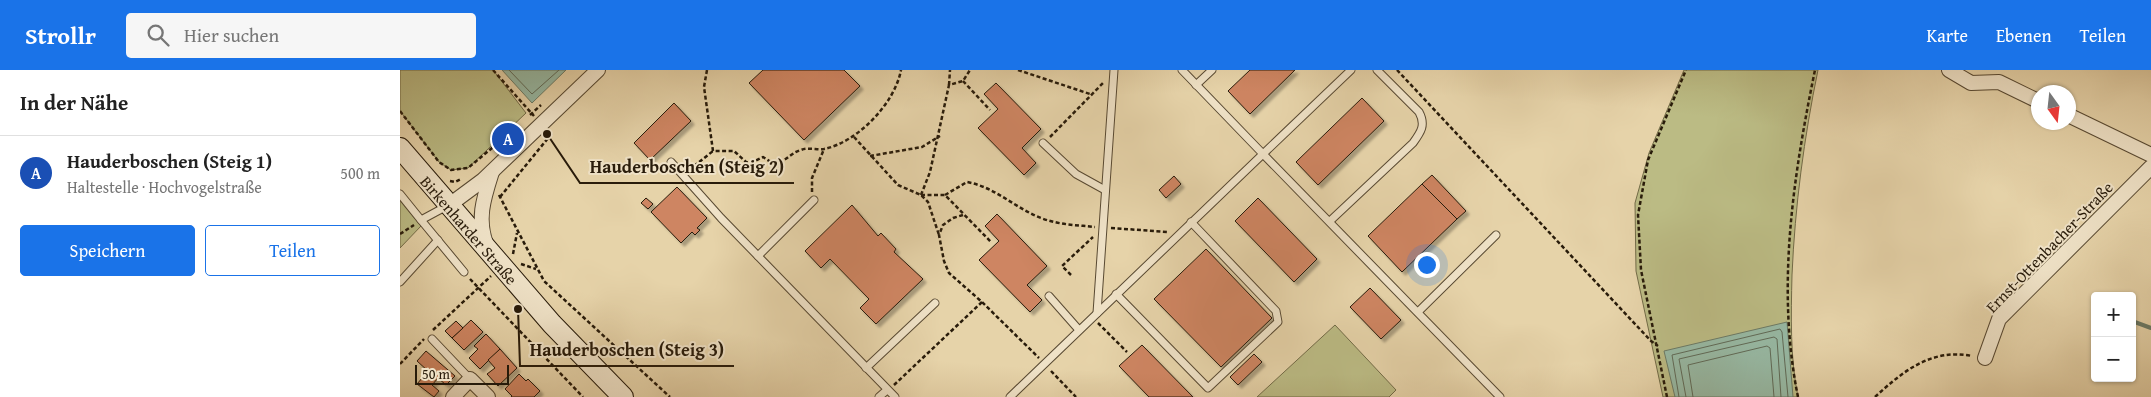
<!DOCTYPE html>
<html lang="de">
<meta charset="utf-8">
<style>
body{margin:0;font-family:"Gentium Book Plus",serif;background:#f6f6f6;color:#222}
.controls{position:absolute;right:15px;bottom:15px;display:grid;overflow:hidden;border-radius:5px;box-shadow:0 1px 4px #0004}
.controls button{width:45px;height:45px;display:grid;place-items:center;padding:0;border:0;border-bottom:1px solid #e0e0e0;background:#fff;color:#222;font:25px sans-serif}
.compass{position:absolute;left:1631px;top:15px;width:45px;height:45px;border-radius:50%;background:#fff;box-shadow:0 1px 4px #0004;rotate:165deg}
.scale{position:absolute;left:15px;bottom:12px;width:94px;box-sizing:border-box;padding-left:5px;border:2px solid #281b0a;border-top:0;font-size:14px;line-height:18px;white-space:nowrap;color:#281b0a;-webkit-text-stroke:4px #efe2c7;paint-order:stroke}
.you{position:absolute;left:1026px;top:194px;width:18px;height:18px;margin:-12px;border:4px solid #fff;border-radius:50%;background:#1a73e8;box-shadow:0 0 0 8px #1a73e833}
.badge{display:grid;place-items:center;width:32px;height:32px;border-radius:50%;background:#1a73e8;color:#fff;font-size:16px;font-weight:700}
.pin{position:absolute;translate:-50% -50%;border:2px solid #fff;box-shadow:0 1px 5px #0006}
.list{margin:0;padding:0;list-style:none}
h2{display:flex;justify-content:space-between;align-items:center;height:65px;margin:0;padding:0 20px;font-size:21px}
h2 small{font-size:16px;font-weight:400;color:#767676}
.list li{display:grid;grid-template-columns:32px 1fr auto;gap:15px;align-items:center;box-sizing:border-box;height:75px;padding:0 20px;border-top:1px solid #e0e0e0}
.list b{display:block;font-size:19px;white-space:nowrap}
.list p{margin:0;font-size:16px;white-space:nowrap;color:#767676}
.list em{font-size:16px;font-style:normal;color:#767676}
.actions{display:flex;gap:10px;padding:15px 20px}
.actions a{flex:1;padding:11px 0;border:1px solid #1a73e8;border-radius:5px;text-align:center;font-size:18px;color:#1a73e8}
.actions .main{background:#1a73e8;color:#fff}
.icon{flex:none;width:28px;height:28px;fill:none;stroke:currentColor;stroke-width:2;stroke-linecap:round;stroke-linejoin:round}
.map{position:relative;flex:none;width:1751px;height:327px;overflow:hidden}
header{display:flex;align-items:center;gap:30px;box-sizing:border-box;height:70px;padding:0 25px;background:#1a73e8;color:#fff}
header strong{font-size:24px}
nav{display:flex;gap:28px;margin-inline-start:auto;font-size:18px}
.search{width:350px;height:45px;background:#f6f6f6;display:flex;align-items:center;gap:12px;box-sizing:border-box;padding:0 18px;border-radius:5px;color:#767676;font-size:19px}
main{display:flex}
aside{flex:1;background:#fff}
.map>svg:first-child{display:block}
.green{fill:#bbbb84;stroke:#726b47}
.water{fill:#97b9a4;stroke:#6b7a66}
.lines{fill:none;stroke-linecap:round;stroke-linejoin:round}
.shore{stroke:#606a57;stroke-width:1}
.stream{stroke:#6b7a66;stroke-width:4}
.building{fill:#ce8562;stroke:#281b0a;filter:url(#shadow)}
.service-casing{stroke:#584932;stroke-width:9}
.minor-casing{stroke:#584932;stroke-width:16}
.secondary-casing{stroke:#281b0a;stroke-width:22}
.path{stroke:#281b0a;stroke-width:2.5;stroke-dasharray:4 2.5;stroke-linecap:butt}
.service{stroke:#efe2c7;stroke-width:7}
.minor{stroke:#efe2c7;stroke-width:14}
.secondary{stroke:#efe2c7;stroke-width:20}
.labels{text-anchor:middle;stroke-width:4;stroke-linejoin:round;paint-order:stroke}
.street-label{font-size:16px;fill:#281b0a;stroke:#efe2c7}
.leader{fill:none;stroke:#281b0a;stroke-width:2}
.callout-dot{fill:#281b0a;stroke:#efe2c7;stroke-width:2}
.callout-label{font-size:18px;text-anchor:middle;font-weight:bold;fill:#281b0a;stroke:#efe2c7;stroke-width:4;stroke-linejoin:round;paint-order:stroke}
</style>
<header>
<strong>Strollr</strong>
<div class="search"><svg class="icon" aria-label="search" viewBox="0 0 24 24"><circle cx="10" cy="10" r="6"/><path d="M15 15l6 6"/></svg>Hier suchen</div>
<nav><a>Karte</a><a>Ebenen</a><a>Teilen</a></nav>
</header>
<main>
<aside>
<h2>In der Nähe<small></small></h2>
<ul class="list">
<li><span class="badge" style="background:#1a4fb4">A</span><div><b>Hauderboschen (Steig 1)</b><p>Haltestelle · Hochvogelstraße</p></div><em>500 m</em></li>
</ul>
<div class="actions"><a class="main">Speichern</a><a>Teilen</a></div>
</aside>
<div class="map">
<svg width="1751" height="327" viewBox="0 0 1751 327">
<defs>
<filter id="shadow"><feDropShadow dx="3.5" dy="3.5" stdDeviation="1" flood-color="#0004"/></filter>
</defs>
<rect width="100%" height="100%" fill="#e6d3a9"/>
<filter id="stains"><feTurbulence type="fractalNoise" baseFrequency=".004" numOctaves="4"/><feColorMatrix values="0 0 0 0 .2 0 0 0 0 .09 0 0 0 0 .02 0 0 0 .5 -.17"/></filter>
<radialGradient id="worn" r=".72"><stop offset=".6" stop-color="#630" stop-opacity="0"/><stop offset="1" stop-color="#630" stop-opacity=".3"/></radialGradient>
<g class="green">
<polygon points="0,0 93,0 126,43 68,98 51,100 39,92 0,41"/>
<path d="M1284,0H1418C1404,68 1395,136 1392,205C1391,246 1390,287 1398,327H1263L1236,201L1235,133L1249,83Z"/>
<polygon points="0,130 21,156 0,178"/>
<polygon points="935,255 996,320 989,327 857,327"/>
</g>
<g class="water">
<polygon points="102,0 166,0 132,33"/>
<polygon points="1387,252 1393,327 1275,327 1264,281"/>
</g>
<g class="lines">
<g class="shore">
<polyline points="109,0 132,24 159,0"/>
<polyline points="1279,327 1272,285 1380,259 1382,262 1388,327"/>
<polyline points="1286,327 1279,289 1374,267 1377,269 1381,327"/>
<polyline points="1293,327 1288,295 1367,276 1370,278 1374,327"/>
</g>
<polyline class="stream" points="1732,251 1751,258"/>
</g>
<g class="building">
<polygon points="363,0 444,0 460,16 404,70 349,13"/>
<polygon points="850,0 895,0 850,44 828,21"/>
<polygon points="596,13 641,59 622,78 636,93 624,105 578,58 598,39 584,24"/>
<polygon points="962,28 984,51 918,115 896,92"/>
<polygon points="274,33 291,51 250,90 234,73"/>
<polygon points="1032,105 1066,141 1057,149 1022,114"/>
<polygon points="774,106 781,114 766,128 759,120"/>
<polygon points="1022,114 1057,149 1002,202 968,166"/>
<polygon points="277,117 307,148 297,158 300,160 295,165 292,162 281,173 251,142"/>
<polygon points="246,128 253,134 248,139 241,133"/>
<polygon points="858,128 917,189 894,212 835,151"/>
<polygon points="452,135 478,166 481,163 496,179 494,182 523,209 476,254 460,238 469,229 430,189 421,198 405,181"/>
<polygon points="597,144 647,196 627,215 642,230 630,242 579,190 599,171 585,156"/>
<polygon points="806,179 872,248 821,297 754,229"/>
<polygon points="970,218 1001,250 981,269 950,237"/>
<polygon points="71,250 83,262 64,280 52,268"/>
<polygon points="56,251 63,258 52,268 45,261"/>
<polygon points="86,264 100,279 80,299 69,288 78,279 74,276"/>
<polygon points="742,275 793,327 749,327 719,296"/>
<polygon points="100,279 117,298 98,316 87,304 95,298 88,290"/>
<polygon points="26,281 55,306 46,315 38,308 32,315 39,321 34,327 17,314 28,301 17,291"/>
<polygon points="854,284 862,292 838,315 830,307"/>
<polygon points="119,304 126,311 128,309 140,321 134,327 111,327 112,326 105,319"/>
</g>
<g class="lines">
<defs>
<g id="service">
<polyline points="951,0 863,84 1100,327"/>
<polyline points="796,15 812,0"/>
<polyline points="643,73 676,104 705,120"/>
<polyline points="271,92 321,148 495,327"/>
<polyline points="0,124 21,150 47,136"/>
<polyline points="21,150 64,202"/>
<path d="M930,151L1013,73C1021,62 1026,55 1019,42L977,0"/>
<polyline points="358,186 414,130"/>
<polyline points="0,212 38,170"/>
<polyline points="716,224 808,318 878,252 876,241 791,152"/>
<polyline points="649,226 679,260"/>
<polyline points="1018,242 1096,165"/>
<polyline points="697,243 714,0"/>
<polyline points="32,269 70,309"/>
<polyline points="466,298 535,233"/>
<polyline points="479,327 487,320"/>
<polyline points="610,327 863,84 782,0"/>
</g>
<g id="minor">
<polyline points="1549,0 1571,13 1599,12 1638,31"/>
<polyline points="1668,45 1751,85"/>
<polyline points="48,136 83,110 198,0"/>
<path d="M87,176C76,150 84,127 92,102"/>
<polyline points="1585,288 1599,249 1751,97"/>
<polyline points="53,327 70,309 88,327"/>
</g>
<polyline id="secondary" points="0,78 152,254 223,327"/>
</defs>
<use href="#service" class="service-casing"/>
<use href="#minor" class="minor-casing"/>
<use href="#secondary" class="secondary-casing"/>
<g class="path">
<polyline points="93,0 134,46"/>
<path d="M307,0L304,17L313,81H334L346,92L351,93L363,87L374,94C386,92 390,83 401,80C408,77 417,80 424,79C458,72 495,33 501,0"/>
<polyline points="618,0 690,24"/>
<polyline points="997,0 1251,271 1258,276"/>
<polyline points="563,11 590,40"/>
<polyline points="549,15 550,0"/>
<polyline points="0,41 39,92 51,100 68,98 104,68"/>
<polyline points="130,45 141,35"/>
<polyline points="454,67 498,115 521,125 528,132 539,165"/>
<polyline points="650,67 704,12"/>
<polyline points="470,86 522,77 540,66"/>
<polyline points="289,100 313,81"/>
<polyline points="50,111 55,112 61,109"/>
<polyline points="412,122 412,108 424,79"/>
<polyline points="99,125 144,211 270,327"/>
<polyline points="521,125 530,102 549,15 563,11 570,0"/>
<polyline points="521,125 545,125 591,172"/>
<path d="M545,125L567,112C595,117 615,138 641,148C659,155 677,155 695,157"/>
<polyline points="100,127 153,62"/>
<polyline points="563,145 553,148 543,155 539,165 544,191 549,203 582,232 639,288"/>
<polyline points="711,158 768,162"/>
<polyline points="0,164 14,155"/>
<polyline points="113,184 117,163"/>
<polyline points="121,194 136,199"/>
<polyline points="671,205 662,196 693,167"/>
<polyline points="70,209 183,327"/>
<polyline points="698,253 727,282"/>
<polyline points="33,260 91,206"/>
<polyline points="0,294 24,269"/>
<polyline points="651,301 676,327"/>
<polyline points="494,315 582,232"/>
<polyline points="1267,327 1241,200 1238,145 1248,90 1286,0"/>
<path d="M1398,327C1376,219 1393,107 1415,0"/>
<path d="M1475,327C1503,301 1532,278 1572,286"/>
</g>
<use href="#service" class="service"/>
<use href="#minor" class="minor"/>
<use href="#secondary" class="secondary"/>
</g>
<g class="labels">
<g class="street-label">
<text transform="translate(69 160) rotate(49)" y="6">Birkenharder Straße</text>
<text transform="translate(1649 177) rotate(-46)" y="6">Ernst-Ottenbacher-Straße</text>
</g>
</g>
<path class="leader" d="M147 64L180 113H394M118 239L120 296H334"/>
<g class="callout-dot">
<circle cx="147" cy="64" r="5"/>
<circle cx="118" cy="239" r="5"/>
</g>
<g class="callout-label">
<text x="287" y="103">Hauderboschen (Steig 2)</text>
<text x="227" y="286">Hauderboschen (Steig 3)</text>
</g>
<rect width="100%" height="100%" filter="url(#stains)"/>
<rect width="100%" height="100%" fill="url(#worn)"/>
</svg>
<div class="controls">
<button>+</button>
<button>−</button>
</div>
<svg class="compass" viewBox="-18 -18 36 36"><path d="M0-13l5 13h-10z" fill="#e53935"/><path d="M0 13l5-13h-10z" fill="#767676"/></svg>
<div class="scale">50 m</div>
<div class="you"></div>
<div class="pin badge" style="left:108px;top:69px;background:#1a4fb4">A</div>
</div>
</main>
